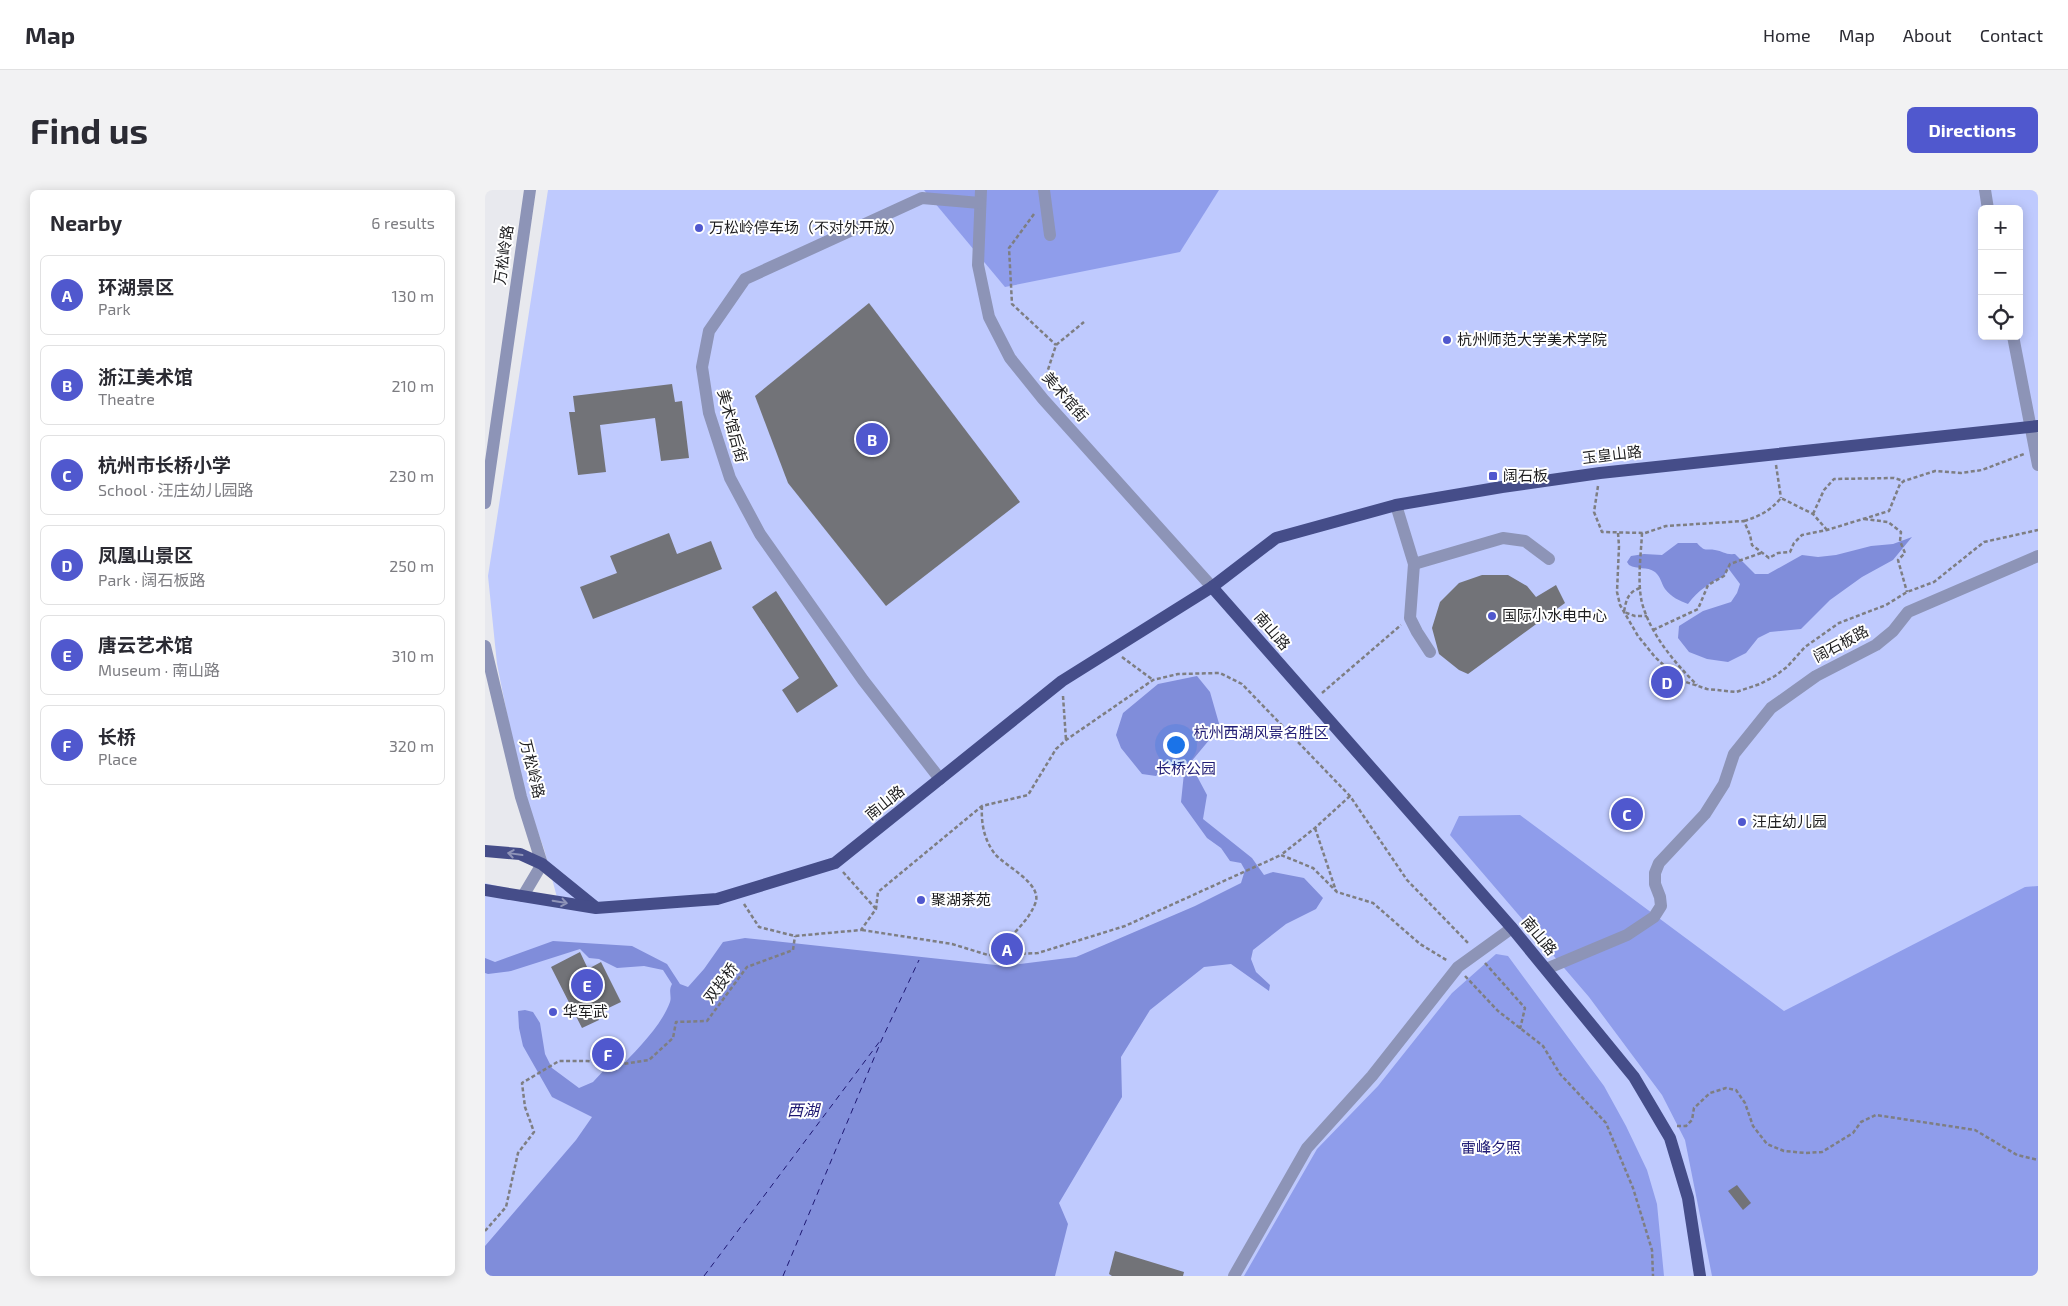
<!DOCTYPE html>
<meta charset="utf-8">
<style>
body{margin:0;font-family:"Exo 2","Noto Sans SC",sans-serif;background:#f2f2f3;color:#2b2b33}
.controls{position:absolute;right:15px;top:15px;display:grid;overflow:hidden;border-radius:8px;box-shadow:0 2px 12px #0003}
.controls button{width:45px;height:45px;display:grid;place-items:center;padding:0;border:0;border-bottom:1px solid #e1e1e2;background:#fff;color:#2b2b33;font:25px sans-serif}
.you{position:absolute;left:690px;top:554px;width:18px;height:18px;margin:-12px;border:4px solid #fff;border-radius:50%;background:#1a73e8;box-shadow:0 0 0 8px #1a73e833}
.badge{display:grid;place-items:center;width:32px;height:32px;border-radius:50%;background:#5058ce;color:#fff;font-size:16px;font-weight:700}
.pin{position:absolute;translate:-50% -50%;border:2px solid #fff;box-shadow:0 1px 5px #0006}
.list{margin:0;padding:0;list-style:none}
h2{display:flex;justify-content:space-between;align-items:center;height:65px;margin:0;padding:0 20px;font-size:21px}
h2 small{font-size:16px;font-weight:400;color:#7c7c81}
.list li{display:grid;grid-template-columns:32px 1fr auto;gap:15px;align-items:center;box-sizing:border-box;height:80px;margin:0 10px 10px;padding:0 10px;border:1px solid #e1e1e2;border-radius:8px}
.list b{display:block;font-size:19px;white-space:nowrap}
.list p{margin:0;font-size:16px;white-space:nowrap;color:#7c7c81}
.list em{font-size:16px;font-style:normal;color:#7c7c81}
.icon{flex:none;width:28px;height:28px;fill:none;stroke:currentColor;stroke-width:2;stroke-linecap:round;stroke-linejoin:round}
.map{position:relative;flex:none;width:1553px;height:1086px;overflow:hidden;border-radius:8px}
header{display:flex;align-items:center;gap:30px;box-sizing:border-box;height:70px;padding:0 25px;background:#fff;border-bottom:1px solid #e1e1e2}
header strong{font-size:24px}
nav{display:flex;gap:28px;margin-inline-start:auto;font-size:18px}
.intro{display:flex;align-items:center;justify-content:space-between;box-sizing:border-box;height:120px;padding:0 30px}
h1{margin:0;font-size:35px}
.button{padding:12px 22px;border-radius:8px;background:#5058ce;color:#fff;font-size:18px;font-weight:700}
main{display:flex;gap:30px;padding:0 30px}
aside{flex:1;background:#fff;border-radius:8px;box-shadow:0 2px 12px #0003}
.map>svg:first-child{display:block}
.green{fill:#bfcafe;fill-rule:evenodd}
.forest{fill:#8f9deb}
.water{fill:#808dda}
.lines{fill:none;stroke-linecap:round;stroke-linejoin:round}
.ferry{stroke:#1e1872;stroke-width:1;stroke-dasharray:6 5;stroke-linecap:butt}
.building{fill:#727378}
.path{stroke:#7e7e82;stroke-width:2.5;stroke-dasharray:4 2.5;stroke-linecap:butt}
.minor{stroke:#8d94b7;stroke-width:12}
.major{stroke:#454d89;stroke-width:12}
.oneway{stroke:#8f94b8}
.poi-dot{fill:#5058ce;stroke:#fff;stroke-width:2}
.labels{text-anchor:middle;stroke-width:4;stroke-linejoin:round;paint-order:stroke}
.poi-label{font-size:15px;fill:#1d1d1f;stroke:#fff;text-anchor:start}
.street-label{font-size:15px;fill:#1d1d1f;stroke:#fff}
.park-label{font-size:15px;fill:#201c75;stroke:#fff}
.water-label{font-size:16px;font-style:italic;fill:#1e1872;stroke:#fff}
</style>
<header>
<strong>Map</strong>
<nav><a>Home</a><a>Map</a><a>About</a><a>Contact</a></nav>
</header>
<div class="intro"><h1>Find us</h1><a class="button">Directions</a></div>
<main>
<aside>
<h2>Nearby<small>6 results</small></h2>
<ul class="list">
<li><span class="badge">A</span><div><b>环湖景区</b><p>Park</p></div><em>130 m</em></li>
<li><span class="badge">B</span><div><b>浙江美术馆</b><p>Theatre</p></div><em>210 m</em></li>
<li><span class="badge">C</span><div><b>杭州市长桥小学</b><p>School · 汪庄幼儿园路</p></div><em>230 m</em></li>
<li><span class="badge">D</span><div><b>凤凰山景区</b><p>Park · 阔石板路</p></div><em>250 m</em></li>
<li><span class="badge">E</span><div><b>唐云艺术馆</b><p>Museum · 南山路</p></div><em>310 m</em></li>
<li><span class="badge">F</span><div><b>长桥</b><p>Place</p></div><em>320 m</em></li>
</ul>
</aside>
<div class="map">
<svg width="1553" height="1086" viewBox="0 0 1553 1086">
<rect width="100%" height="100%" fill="#e8e9ee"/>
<path class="green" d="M63,0H1553V1086H0V693L73,711L59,659L36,594L12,474L3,386ZM1497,19H1534V146H1497Z"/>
<g class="forest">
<polygon points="439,0 734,0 695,62 520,97"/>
<polygon points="1035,625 1299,821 1540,697 1553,696 1553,1086 1227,1086 1200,950 1177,905 1104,807 965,645 974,626"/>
<polygon points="1011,764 1023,766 1119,896 1141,936 1162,980 1172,1014 1179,1086 759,1086 832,959 893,896 967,803"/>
</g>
<g class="water">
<path d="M1427,347L1408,370L1377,387L1345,410L1316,439L1285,442L1273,448L1261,463L1243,472L1222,469L1204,462L1193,448L1194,436L1218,421L1246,412L1252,403L1255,394L1243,378L1239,386C1225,393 1213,400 1203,414C1195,411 1186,407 1180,399C1176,393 1176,387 1170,382C1162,376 1152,380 1144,375L1142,372L1146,366L1159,364L1177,365L1193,353H1212C1221,363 1220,358 1230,360C1238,361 1240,365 1250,364L1270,384H1283L1317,365L1333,367L1351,365L1386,356L1408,354Z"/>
<path d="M712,486L725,502L735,537L705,573L722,605L718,629L767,668L779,685L788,682L819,688L838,708L831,719L801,734L768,760L766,769L771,782L785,795L784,801L746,774L719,777L665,820L636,867L637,907L574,1013L583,1034L570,1086H0V1056L91,950L107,927L67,907L38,856L34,838L33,821L40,820L48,822L55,833L60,864L67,878L94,898L108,892L121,878L133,880C150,861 176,837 185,812C187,806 183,801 187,794L178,780L159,776L132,778L114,769L104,768L95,759L26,781L3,784L0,783V768L10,772L68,751L147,756L182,774L195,794L203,797L219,779L238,752L260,748L520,776L591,767L710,716L756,693L760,680L756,673L745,671L736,658L722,648L696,612L699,583L693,569L682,574L671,586L657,584L636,558L631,545L638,523L673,494Z"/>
</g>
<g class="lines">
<g class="ferry">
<polyline points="219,1086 395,851"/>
<polyline points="298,1086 397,849 434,770"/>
</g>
</g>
<g class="building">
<polygon points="384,113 535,312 401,416 303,293 270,206"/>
<polygon points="187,194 190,212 197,211 204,268 176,271 170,228 115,235 121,282 93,285 84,222 90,222 88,206"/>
<polygon points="184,343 192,364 226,351 237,379 108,429 95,397 132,383 125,366"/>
<polygon points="997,385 1023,385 1042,396 1051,407 1071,395 1080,413 983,484 974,480 954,464 947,438 955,412 974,393"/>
<polygon points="291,401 353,496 312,523 297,500 314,488 267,417"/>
<polygon points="95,762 103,779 116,772 136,812 111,824 114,830 97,838 66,777"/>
<polygon points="1252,995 1266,1013 1258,1020 1243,1001"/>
<polygon points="630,1061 699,1082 698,1086 627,1086 624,1084"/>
</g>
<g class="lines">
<g class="path">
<polyline points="549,24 524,58 527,114 571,155"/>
<polyline points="559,192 571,155 599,132"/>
<polyline points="1291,275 1296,308"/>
<polyline points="1113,296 1109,322 1117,342 1160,343 1181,336 1259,331 1265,345 1267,355 1284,368 1293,363 1305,362 1309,353 1317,345 1342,340 1404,321 1415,294 1419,291 1450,281 1476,283 1497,280 1539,264"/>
<polyline points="1328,324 1339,300 1349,289 1409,288 1419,291"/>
<polyline points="1379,329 1403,332 1416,342 1415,351 1420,363 1413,370 1422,402"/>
<path d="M1259,331C1275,326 1285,321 1296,308L1328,324L1342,340"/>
<polyline points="1133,343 1134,356 1132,402 1135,415 1153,446 1170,467 1187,483 1201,492 1222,499 1251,502 1275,494 1290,486 1302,477 1320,457 1354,433 1401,415 1422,402 1449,392 1499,352 1553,340"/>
<path d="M1157,343C1156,365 1152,391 1157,413C1166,445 1189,472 1212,495"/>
<path d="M1155,398C1143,402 1141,410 1139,422L1150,426H1162"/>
<polyline points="1168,440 1213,419 1223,395 1239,386 1245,374 1276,363"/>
<polyline points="637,467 668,490"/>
<polyline points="837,503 916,435"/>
<polyline points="578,506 581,550"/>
<polyline points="865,606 830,638 796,665 828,678 852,702 888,713 935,754 963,771"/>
<path d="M497,616C496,633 499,650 510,664C521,677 559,694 550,714C542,734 522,748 509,765"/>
<polyline points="830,638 851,701"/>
<polyline points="358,682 391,719"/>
<polyline points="259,714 274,737 310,746 376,740 391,719 393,702 497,616 543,605 571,559 581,550 668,490 693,484 735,483 757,494 865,606 922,690 984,754"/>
<polyline points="377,740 467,754 503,765 553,763 640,736 796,665"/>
<polyline points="1000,773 1040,818 1035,839"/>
<polyline points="980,786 1013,821 1058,856 1075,884 1121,933 1148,998 1167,1060 1168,1086"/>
<polyline points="1192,936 1201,936 1207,930 1209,918 1225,903 1241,898 1251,900 1260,913 1268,936 1282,954 1299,961 1321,963 1337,962 1368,943 1376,932 1391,925 1490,940 1532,965 1553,970"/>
<polyline points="0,1041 21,1017 33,963 49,942 40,917 37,893 74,871 102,871 138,874 164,870 188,848 191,832 222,831 262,777 308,760 310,746"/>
</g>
<g class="minor">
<polyline points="496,0 493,75 504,127 525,168 558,209 727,397"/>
<polyline points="559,0 565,45"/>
<polyline points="1500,0 1503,19"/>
<polyline points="1528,146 1553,275"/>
<polyline points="0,313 45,0"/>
<polyline points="911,315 929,374 925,428 932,442 945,462"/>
<polyline points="929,374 1018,348 1040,351 1064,369"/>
<polyline points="0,456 36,607 57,674 38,706"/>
<polyline points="455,589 378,490 275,344 245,288 224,223 217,177 224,141 260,89 437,8 495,13"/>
<polyline points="1061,779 1142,745 1169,727 1176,716 1175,707 1170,694 1170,683 1174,673 1220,624 1239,594 1249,564 1286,518 1331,486 1391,455 1408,441 1423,422 1553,366"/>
<polyline points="749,1086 822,958 887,886 973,777 1027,738"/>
</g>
<g class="major">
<polyline points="727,397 1027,738 1149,887 1185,948 1203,1008 1215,1086"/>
<polyline points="0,661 35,664 57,674 110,717"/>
<polyline points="0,700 111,718 232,709 350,673 577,491 727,397 791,348 911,315 1017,297 1115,283 1553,236"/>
</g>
</g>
<defs><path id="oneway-shaft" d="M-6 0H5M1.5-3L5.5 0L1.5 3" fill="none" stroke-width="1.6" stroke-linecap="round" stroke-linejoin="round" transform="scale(1.25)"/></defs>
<g class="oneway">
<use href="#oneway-shaft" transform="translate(30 664) rotate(-172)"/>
<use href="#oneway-shaft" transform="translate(75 712) rotate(10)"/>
</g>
<g class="poi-dot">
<circle cx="214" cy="38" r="5"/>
<circle cx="962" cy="150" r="5"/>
<rect x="1003" y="281" width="10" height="10" rx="2.5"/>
<circle cx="1007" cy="426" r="5"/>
<circle cx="1257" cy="632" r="5"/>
<circle cx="436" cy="710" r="5"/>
<circle cx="68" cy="822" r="5"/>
</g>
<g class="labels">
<g class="poi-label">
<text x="224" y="43">万松岭停车场（不对外开放）</text>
<text x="972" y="155">杭州师范大学美术学院</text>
<text x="1018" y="291">阔石板</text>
<text x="1017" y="431">国际小水电中心</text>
<text x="1267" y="637">汪庄幼儿园</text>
<text x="446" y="715">聚湖茶苑</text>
<text x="78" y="827">华军武</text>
</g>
<g class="street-label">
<text transform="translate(19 65) rotate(-82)" y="5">万松岭路</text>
<text transform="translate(580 207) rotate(49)" y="5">美术馆街</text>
<text transform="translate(247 236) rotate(75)" y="5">美术馆后街</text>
<text transform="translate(1127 265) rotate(-7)" y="5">玉皇山路</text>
<text transform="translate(787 441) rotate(49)" y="5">南山路</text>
<text transform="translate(1356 454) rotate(-28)" y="5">阔石板路</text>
<text transform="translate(47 579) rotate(76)" y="5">万松岭路</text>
<text transform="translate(400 613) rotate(-39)" y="5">南山路</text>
<text transform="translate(1054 746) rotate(50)" y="5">南山路</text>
<text transform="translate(236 793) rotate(-53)" y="5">双投桥</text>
</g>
<g class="park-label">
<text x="776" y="548">杭州西湖风景名胜区</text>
<text x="701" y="584">长桥公园</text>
<text x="1006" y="963">雷峰夕照</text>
</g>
<g class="water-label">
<text x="318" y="926">西湖</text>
</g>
</g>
</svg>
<div class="controls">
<button>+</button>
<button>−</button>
<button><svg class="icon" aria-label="locate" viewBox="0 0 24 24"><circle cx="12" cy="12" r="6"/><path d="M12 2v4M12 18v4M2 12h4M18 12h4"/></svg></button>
</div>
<div class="you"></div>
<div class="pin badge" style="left:522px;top:759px">A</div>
<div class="pin badge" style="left:387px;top:249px">B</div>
<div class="pin badge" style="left:1142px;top:624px">C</div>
<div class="pin badge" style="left:1182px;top:492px">D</div>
<div class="pin badge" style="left:102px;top:795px">E</div>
<div class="pin badge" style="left:123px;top:864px">F</div>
</div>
</main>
